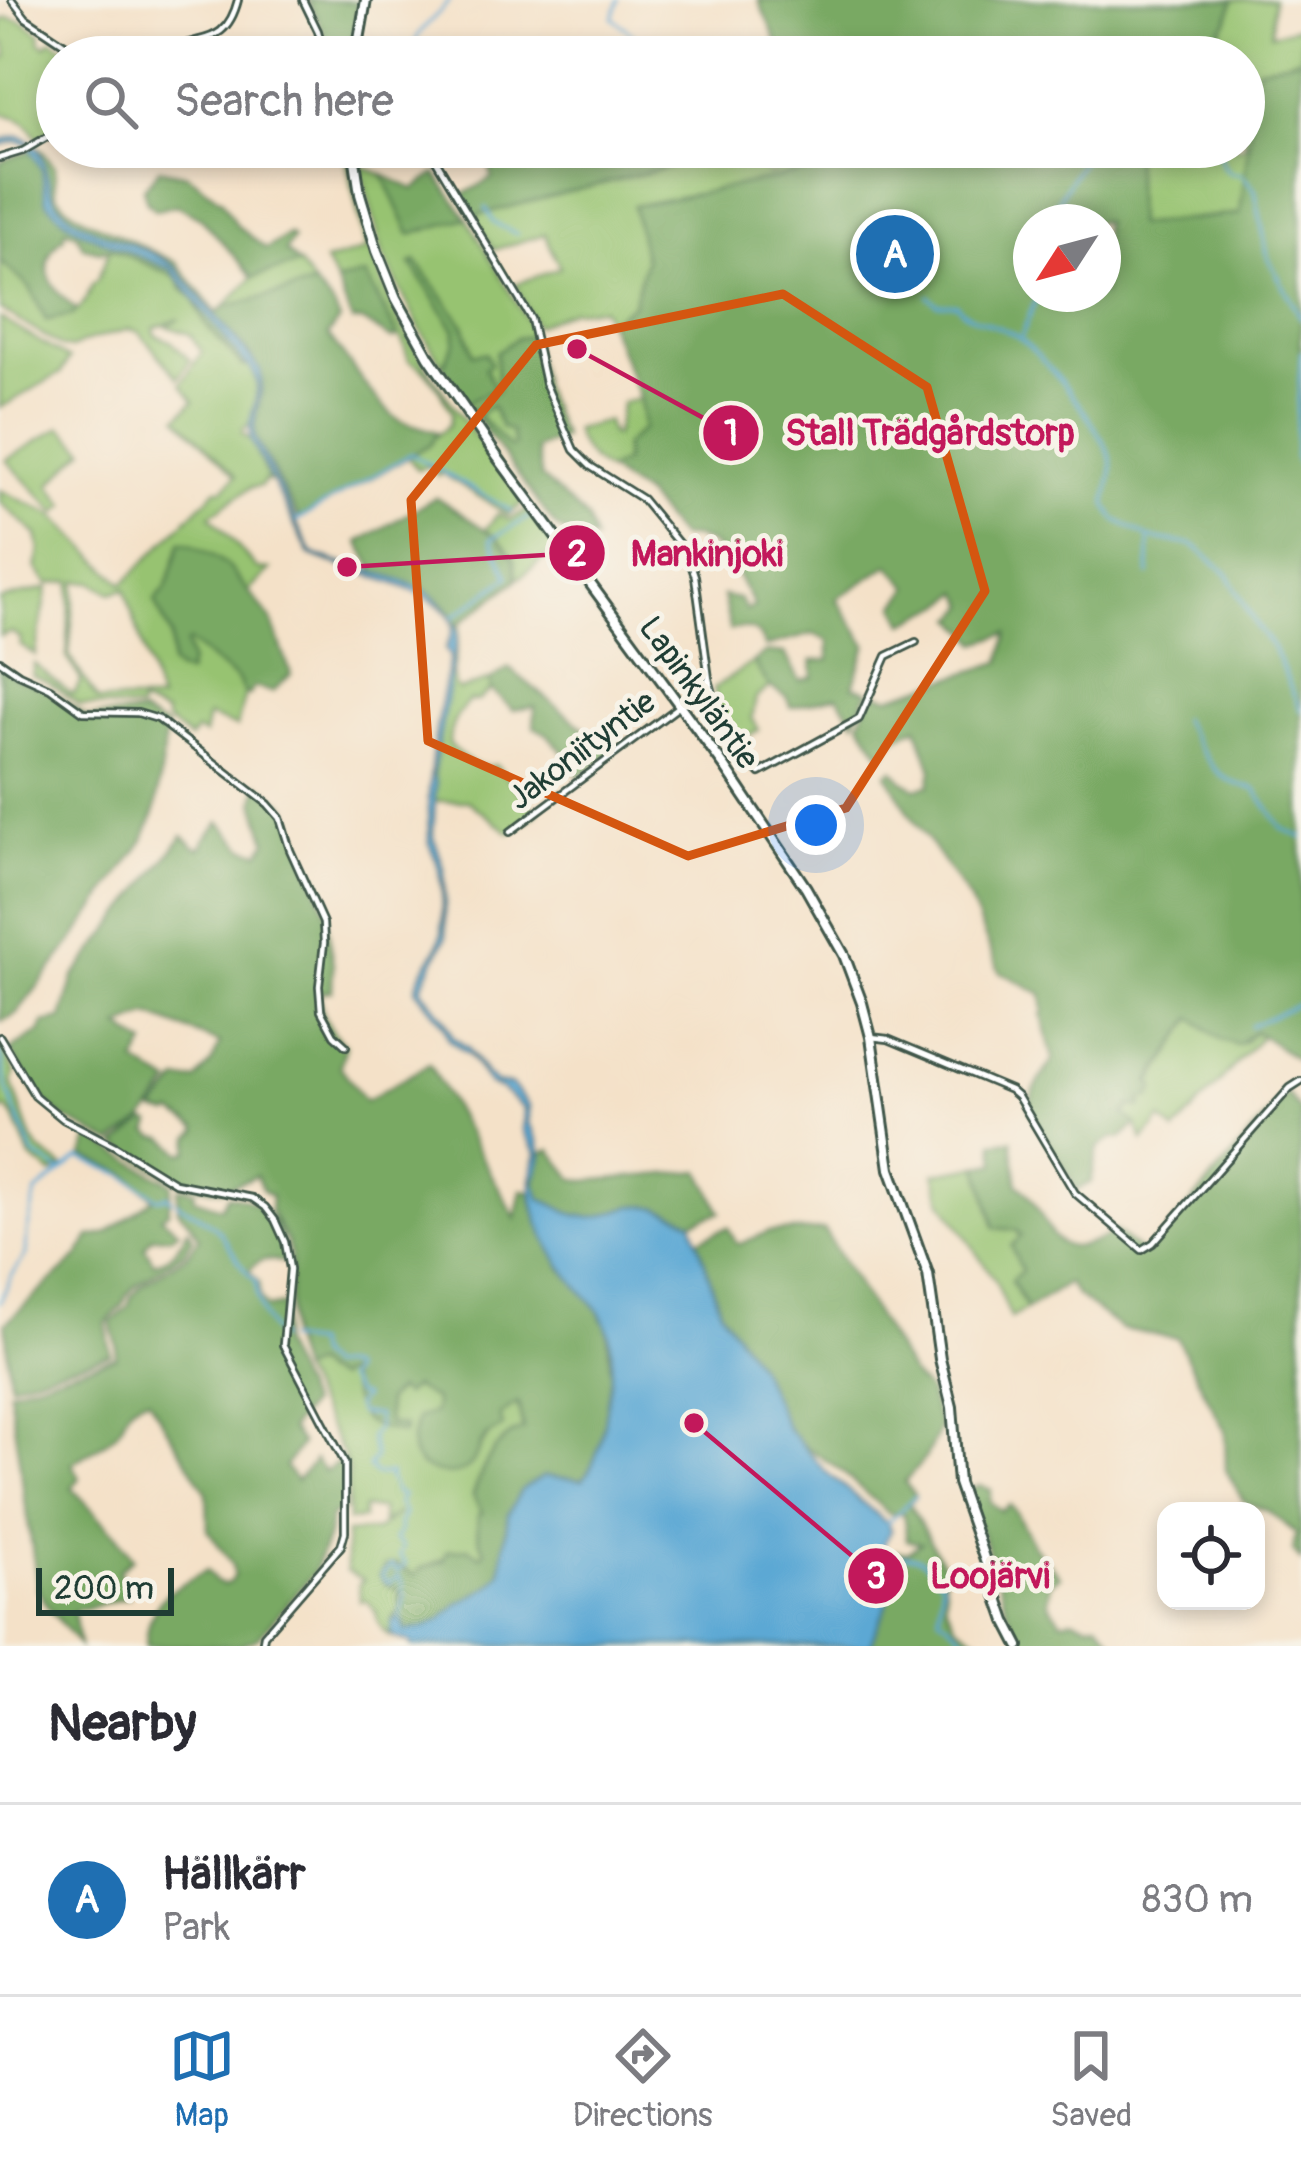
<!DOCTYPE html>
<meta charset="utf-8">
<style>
body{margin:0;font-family:Pangolin,sans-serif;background:#f2f2f3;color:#2b2b33}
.controls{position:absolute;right:36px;bottom:36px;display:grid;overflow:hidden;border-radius:24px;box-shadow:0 6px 18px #0003}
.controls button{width:108px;height:108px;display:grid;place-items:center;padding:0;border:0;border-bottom:3px solid #e1e1e2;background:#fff;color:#2b2b33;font:60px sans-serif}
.compass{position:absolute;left:1013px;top:204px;width:108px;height:108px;border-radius:50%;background:#fff;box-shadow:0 6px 18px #0003;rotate:234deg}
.scale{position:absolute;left:36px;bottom:30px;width:138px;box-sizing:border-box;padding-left:12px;border:6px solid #1f3d34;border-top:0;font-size:33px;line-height:42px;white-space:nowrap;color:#1f3d34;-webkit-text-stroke:9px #f7f3e8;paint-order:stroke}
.you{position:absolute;left:816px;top:825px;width:42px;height:42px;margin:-30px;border:9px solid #fff;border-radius:50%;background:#1a73e8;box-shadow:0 0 0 18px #1a73e833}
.badge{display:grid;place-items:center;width:78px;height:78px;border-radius:50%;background:#1f6fb2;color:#fff;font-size:39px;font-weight:700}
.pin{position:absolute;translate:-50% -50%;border:6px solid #fff;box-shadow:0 3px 12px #0006}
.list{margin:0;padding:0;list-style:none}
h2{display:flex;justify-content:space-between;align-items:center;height:156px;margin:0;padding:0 48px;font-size:51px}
h2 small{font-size:39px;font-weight:400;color:#7c7c81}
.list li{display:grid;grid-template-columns:78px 1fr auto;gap:36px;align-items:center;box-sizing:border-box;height:192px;padding:0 48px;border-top:3px solid #e1e1e2}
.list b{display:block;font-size:45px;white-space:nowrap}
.list p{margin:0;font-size:39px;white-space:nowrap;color:#7c7c81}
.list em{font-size:39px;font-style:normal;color:#7c7c81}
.icon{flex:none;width:66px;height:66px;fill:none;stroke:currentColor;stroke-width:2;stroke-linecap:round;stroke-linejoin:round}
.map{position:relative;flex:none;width:1301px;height:1646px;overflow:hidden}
.search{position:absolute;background:#fff;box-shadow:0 6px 18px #0003;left:36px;right:36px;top:36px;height:132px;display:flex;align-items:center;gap:30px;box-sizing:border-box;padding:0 42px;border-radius:66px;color:#7c7c81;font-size:45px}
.sheet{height:348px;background:#fff}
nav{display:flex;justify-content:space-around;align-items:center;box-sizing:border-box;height:168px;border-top:3px solid #e1e1e2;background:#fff;font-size:33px;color:#7c7c81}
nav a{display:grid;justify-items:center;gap:6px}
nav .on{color:#1f6fb2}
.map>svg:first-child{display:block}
.green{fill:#97c371;stroke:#5b8052;stroke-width:3;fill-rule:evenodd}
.forest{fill:#79a963;stroke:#4c734c;stroke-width:3;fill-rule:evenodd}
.water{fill:#5ca8d4;stroke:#3e7284;stroke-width:3}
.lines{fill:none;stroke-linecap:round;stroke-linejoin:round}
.stream{stroke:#5ca8d4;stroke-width:3}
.minor-casing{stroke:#3f564a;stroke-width:10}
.secondary-casing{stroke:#3f564a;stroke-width:14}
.minor{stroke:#fff;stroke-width:4.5}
.secondary{stroke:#fff;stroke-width:8}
.marked{fill:none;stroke:#d45610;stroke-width:9;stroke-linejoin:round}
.labels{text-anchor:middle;stroke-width:10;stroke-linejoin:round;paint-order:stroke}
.street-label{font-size:33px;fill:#1f3d34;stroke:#f7f3e8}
.leader{fill:none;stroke:#c2185b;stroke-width:4.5}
.callout-dot{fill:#c2185b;stroke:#f7f3e8;stroke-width:4.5}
.mark-label{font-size:36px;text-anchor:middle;font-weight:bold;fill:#fff}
.callout-label{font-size:36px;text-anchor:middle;font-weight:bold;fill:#c2185b;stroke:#f7f3e8;stroke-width:10;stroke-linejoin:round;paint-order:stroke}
</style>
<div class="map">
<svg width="1301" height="1646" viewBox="0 0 1301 1646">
<rect width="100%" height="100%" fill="#f7f3e8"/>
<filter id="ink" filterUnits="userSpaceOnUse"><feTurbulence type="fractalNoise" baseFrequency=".00833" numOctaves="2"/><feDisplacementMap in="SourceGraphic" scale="24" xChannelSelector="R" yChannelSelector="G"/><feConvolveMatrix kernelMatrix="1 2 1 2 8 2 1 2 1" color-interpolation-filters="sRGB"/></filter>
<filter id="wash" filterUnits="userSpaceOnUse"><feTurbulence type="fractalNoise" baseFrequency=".004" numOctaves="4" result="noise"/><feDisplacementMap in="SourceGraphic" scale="48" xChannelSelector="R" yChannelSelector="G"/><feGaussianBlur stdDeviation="2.7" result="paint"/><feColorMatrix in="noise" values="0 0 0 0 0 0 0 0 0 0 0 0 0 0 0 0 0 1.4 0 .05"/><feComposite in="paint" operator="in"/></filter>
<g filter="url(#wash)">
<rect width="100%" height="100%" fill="#f4e1c8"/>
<g class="green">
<path d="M1233,0H1273L1271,34L1301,26V57L1257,68L1241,213L1136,225L1134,147H1244V57H1151C1196,46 1221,52 1233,0Z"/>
<path d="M8,18L22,21L41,34L40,41L45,46L52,40L77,55L76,57H57V127L38,139C24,117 25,120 0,113V61L7,56L5,43H0L2,20Z"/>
<path d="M336,147H348C357,202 369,257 393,307C423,372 480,441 523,499L522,504L508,515L442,473L439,476L428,466L417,469L407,456C426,447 434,437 449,425L452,413C440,392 432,371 409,360L403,343L366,276L336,282L325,262L366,250L345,155L337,156Z"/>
<polygon points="788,147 914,147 896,151 645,260 633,304 608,322 602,308 571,310 535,326 515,284 560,268 545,234 494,250 473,216 733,151 770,175 792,160"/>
<polygon points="360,165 383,175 410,233 467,218 527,321 531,336 517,338 492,405 501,427 511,431 514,447 510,448 482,419 478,421 466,404 493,388 473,354 464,325 412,265 455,330 455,341 443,366 420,329 383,255"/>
<path d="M110,248L176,277L183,290L193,297L206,325L242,366H250C263,385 254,403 249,425L244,427L242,433L251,441L269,481L265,480L261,486L250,488L210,515L257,569L270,570L248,592C230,569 212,548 181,543L167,586L155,601L171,636V665L177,671L186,673L190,662L186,643L189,642L238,680L245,694L237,727L208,716L204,735L196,731L190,739L166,721L165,714L140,704L139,710L80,705L48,682L32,675L34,664L70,693H75L81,680L67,658L71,581L48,584L36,568L40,550L37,535L0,502V490L53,515L123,584L217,489H223L236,476L178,417L194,401L181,384L202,352L190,334L166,326L180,319L154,328L155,335L171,341L190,361L178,378L139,332L129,329L84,342L72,348L62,347L0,309V261L30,288L46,320C74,316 84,311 92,284L97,281ZM76,581L92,582L111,593L125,589L159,701H98L69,655Z"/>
<polygon points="299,264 314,285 224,307 253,277"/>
<polygon points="0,318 69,359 61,373 0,408"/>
<path d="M640,399L643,429L624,445V462L607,471C590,461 579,449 574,430L607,421L611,435L615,436L622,402Z"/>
<polygon points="61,427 85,449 50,485 66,505 57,513 6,460"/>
<path d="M530,508L634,657L622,646L558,558L553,555L547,556L517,580C514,556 505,543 485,530L498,514L510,520Z"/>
<polygon points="48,588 35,655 20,645 21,639 11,632 0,636 0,600"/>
<path d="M460,625L453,673L455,686L459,690L490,680L491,690L478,701H469C457,714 450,725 449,743C462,758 475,771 496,765L538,813L510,833L468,801H435L434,763L458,634L456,626Z"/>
<polygon points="753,662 770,687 756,698 752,718 759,730 738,741 717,704 714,688"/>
<path d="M1193,1017L1221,1040L1243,1043L1254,1031L1261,1036L1175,1132L1161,1119L1144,1141L1136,1125L1124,1115C1130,1107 1140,1103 1145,1094C1161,1069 1177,1043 1193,1017Z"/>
<polygon points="0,1042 15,1073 12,1083 32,1140 38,1149 63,1167 52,1174 31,1158 14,1117 7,1108 0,1112"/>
<polygon points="979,1166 995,1227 1016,1230 1021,1237 1022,1271 1011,1281 1027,1309 1011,1318 995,1280 942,1200 935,1173"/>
<path d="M313,1365L322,1373L346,1372L388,1425L386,1400L398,1389L413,1386L436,1400L435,1413L411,1440L413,1455L421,1466L469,1467L500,1415L517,1402L523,1430C495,1438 481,1469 473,1495L482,1514L479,1539L485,1551L481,1556L469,1548L420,1569L415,1576L398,1564L386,1566L391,1587L401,1591L400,1608L395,1616L473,1581L412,1646L410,1642C394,1639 380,1634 376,1616L377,1613L367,1600L360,1601L359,1584L363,1580L346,1571V1533L375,1531L399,1513L382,1523L381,1509L363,1508V1519L348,1521V1469L343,1455L299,1372Z"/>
</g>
<g class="forest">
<polygon points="308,0 358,2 350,54 329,57 323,31"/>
<polygon points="758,0 1233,0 1228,20 1211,43 1151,57 784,57"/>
<path d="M1301,57V1062L1254,1031L1238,1045L1221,1040L1193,1018L1150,1082L1155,1088L1151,1097L1140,1100L1143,1105L1139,1108L1132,1105L1124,1114L1136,1125L1121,1139L1113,1138L1098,1148L1091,1182L1077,1190L1029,1108L1032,1094L1053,1059L1042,1014L1044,1012L1042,994L999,971L970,901L910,814L887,774L893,769L902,780L916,788L929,785L932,769L917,727L896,737L882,756L860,722L872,692L890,697L1001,662L1008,633L978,643L956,618L968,605L961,592L947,603L905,623L896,606L910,587L889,565L837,599L867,645L853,686L868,691L854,721L838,696L791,707L786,697L770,687L753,662L766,652L785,654L800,681L813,677L812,661L829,660V641L813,634L765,647C758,629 749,626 730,630L723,596L739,599L747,611L754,606C737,578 721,530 680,538L645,496L607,471L624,462V445L643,429L640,399L608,322L633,304L645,261L633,206L772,179L914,147H1134L1136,225L1240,214L1257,68ZM1031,222H1103V294H1031Z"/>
<path d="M39,147L55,166L56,194L66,206L86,219L177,263L217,313L224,307L314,285L334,307L340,320L328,335L372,394L392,415L401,421L437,432L431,444L299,519L256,439C252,422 259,407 262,390C266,363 232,336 216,316L212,319L250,366H243L206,325L193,297L183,290L176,277L110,248L100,251L83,247L77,234L66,229C60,249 67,230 55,246C36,271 58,295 76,309L73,315L46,320L30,288L0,261V162Z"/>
<polygon points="486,147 730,147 733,151 473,216 461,196 492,178"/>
<polygon points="159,169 188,175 221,200 236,225 266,249 289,235 293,239 285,251 299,264 253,277 202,219 177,205 156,210 147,202 143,189"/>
<polygon points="436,174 467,218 410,234 383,175 414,189"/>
<polygon points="416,261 464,325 473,354 486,353 491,364 485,368 494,388 466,404 443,366 455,341 455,330 411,264"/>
<polygon points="365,275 398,336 392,339 362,321 352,321 336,282"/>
<polygon points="531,336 544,393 563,437 536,449 541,477 587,519 594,540 568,531 565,533 556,527 478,421 481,418 510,448 514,446 511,431 501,427 492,406 478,415 473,408 497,391 496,352 517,338"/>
<path d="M436,497L498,538L514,558L517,580L456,626C446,591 407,582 376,573L359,542Z"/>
<polygon points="181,542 191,544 211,554 228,566 271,619 291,674 272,692 254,687 249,695 245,694 238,680 189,642 186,644 190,662 187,674 178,671 171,665 171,636 155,601 167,586"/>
<polygon points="0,666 14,677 49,691 87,717 141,714 166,727 156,808 144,840 64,953 17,1013 1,1022"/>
<polygon points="509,668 612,751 611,753 579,777 571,767 572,762 547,734 534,727 535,707 513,710 491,690 490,680"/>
<path d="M259,784L288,808L326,912L333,965L332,991L320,992C320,1014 330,1031 346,1046L340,1066L365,1101L429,1064L516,1218L522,1190L530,1191L538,1220L562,1268L595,1304L607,1327L611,1376L601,1443L596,1461L582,1480L545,1476L508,1514L501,1573L490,1586L458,1604L439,1621L425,1627L405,1631L404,1623L398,1618L392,1621L400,1608V1591L384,1583L379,1576L386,1566L394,1564L415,1575L420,1569L444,1561L447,1551L469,1548L481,1556L485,1551C478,1539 476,1529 478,1515L482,1513L473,1496C481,1469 495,1438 523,1429L518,1403L500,1415L503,1427C501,1428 488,1435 486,1436C478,1446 477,1462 466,1469C451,1479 421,1473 414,1456C408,1444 414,1430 417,1418L434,1413L435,1400L413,1387L404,1395L397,1390L386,1400L388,1424L404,1426L403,1433C355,1424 358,1418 346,1373L336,1379L322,1373L313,1365L299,1372L288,1335L291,1256L287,1242L270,1210L271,1196L263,1191L256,1176L221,1190L181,1183L117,1145L146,1121L152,1124L149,1132L155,1136L165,1138L183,1153L189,1151L191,1137L198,1131L197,1127L173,1113L168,1115L154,1111L179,1081L197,1080L212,1062L220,1043L149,1015L120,1027L146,1045L136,1063L171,1084L144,1120L113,1143L64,1118L37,1095L10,1050L41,1031L43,1023L62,1019L74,977L183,836L195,847L202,848L205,839L220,822L245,848L260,852L267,841L255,802Z"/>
<path d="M1287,1093L1301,1112V1560L1293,1551L1296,1533L1268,1511L1244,1502L1226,1470L1225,1431L1177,1338L1121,1329L1076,1295L1068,1283L1027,1309L1011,1280L1022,1271L1011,1246L1021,1236L1016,1230L995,1228L979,1166L996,1163L994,1142L1012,1140L1018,1184C1054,1211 1041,1277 1115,1231L1142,1253L1153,1247Z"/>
<path d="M90,1137L172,1184L168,1212L161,1217L179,1231L172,1236L152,1237L145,1247L154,1263C171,1259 181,1244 188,1229L193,1238L185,1251L136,1285L126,1296L123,1305L106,1323L111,1354L10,1384L5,1323L78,1257L90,1237L106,1234L154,1198L125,1173L83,1156Z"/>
<path d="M551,1150L573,1178L584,1181L701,1171L721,1212L692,1222C672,1211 647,1201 625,1208C612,1212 601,1218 587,1217C569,1216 557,1205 541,1199L535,1182L541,1153Z"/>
<path d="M181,1188L195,1191L194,1198L221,1207L228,1195C268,1201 279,1225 287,1262C270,1262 263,1253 249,1271L259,1283L260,1298L267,1308L284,1305L280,1344L309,1405L290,1429L301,1444L285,1467L296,1481L315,1460L325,1472L341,1460L343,1468V1510L331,1516L328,1536L313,1574L256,1639L237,1646H146C148,1598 169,1591 207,1570L216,1582L223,1585L230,1582L234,1575L232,1564L208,1530L207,1493L148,1398C119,1406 130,1419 115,1434C104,1446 85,1454 72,1464L80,1478L72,1488L117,1536L133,1558L119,1570L128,1597L74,1611L79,1645L47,1606L38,1590L9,1390L116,1357L117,1346L111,1323L128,1307L131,1297L141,1286L188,1254L199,1238L191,1224L178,1210V1189Z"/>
<polygon points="728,1227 736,1243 740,1244 768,1232 824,1230 911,1374 929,1392 940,1428 926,1457 905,1482 915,1496 909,1504 943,1564 946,1604 956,1624 985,1643 984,1646 954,1646 925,1635 916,1642 915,1646 870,1646 876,1624 887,1603 863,1557 871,1554 884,1560 891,1558 896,1551 907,1553 921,1543 907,1540 903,1513 889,1514 841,1471 801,1443 787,1428 758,1366 720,1310 698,1240"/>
<path d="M980,1485L991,1490L990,1502L1001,1511L1010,1505L1016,1512L1033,1545L1060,1576L1050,1583L1048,1602L1062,1621L1072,1618L1089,1624L1098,1622L1115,1643L1111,1646H1024C1005,1614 999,1579 986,1545C979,1527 971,1510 966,1490Z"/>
</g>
<path class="water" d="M19,136C53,145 40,185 60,206C91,239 143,241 177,269L260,370C265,394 250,416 255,439L311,552C360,576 440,571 458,633L433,775L436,785L433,834L444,868L446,938L422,985V989L445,1019L453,1037L468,1048L486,1074L496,1083L511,1085L529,1106V1123L538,1140L542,1156L535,1181L541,1199C557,1205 569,1216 587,1217C601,1218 612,1212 625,1208C647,1201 672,1211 692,1222L720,1310L758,1366L787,1428L825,1471L887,1523L891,1531L883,1545L887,1558L880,1560L871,1554L863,1557L866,1567L882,1571C900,1598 878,1617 870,1646H412L410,1642L395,1638L391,1634L392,1621L402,1619L405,1631L425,1627L439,1621L458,1604L490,1586L501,1573L508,1514L521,1490L544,1476L583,1480C599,1457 602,1437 606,1410C610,1384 616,1353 607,1327C601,1308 585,1297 574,1282C545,1247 521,1198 537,1154L523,1130L524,1109L501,1089L489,1085L469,1055L449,1040L443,1024L416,989C419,968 440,953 442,931C443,912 443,885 438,866C436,857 430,850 429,840C425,780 437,717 450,657L445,649C449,640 454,633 452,623C442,588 341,570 310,555L251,441C244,408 274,387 243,360L171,269L84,232L64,219L46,201L42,170L28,144L17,141L0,145V140Z"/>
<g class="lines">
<g class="stream">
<polyline points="619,0 613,18 648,46 708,46 713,40 727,51 729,57"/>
<path d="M424,57L413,51C415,29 438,17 450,0"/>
<polyline points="1126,57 1152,47 1159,53 1160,57"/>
<polyline points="1217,147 1223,166 1231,173 1241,174"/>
<polyline points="1244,177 1255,190 1268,258 1301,318"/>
<polyline points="486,208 494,223 517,234"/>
<polyline points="1048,222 1061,195 1090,147"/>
<path d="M928,296L938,304H956C970,321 994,323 1013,334C1041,352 1100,426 1111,458C1115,470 1108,490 1106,504L1115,519L1149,538L1194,545L1227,573L1258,629L1273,647L1301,711"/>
<polyline points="1021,337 1038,294"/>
<polyline points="1301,352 1295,457 1301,470"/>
<polyline points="296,521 411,454 511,511"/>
<polyline points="1149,575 1149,540"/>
<polyline points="453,617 509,577 491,539 531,516"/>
<path d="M1181,719C1202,751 1213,783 1255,789L1283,829L1301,837"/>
<polyline points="1250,1026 1301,1003"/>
<polyline points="0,1050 7,1089 33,1154 61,1172"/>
<path d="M176,1202C190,1211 207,1219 219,1231C233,1248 238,1267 256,1281C257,1303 263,1323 279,1339"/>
<polyline points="0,1302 11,1277 26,1255 27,1232 36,1193 79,1158 122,1174 158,1198 168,1196 172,1200"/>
<path d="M286,1340L313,1344L316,1356L327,1367L341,1366L350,1369V1373L345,1379L355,1394L363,1397L355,1406L359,1414L377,1415V1428L370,1437L375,1457L368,1467L376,1475L390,1474L388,1477L396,1493L403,1496L398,1502L404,1514L399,1524L400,1531L394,1539L403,1547L399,1555L406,1564L397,1572L392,1565L382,1575V1578L389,1583L399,1576C406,1587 404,1607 399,1618"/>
<polyline points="886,1524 915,1496"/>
<path d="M884,1557C919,1556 918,1552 942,1582L939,1616C946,1620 967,1637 971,1646"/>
</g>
</g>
</g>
<g filter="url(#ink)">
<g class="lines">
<defs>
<g id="minor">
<polyline points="12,0 26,18 84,57"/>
<polyline points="303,0 318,31 325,57"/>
<polyline points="302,54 304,57"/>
<path d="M167,57C191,29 224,54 238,0"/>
<polyline points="428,147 531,319 545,383 574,450 590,466 642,499 688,555 695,576 709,679 716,705 741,751 760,773 859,719 887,656 916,642"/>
<polyline points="0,158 23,151 57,131"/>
<polyline points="0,661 19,674 50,688 83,712 138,713 158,719 268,804 280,818 290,850 323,923 324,943 319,986 321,1011 334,1035 346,1046"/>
<polyline points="510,832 689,699 709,679"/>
<polyline points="0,1037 35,1096 63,1119 115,1146 175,1183 252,1198 265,1207 275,1220 285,1242 290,1269 283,1345 345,1463 345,1532 341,1546 264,1635 262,1646"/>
<polyline points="871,1037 888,1039 1010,1090 1018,1097 1075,1193 1142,1250 1153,1243 1290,1088 1301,1081"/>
</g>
<g id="secondary">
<polyline points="356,57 366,0"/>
<polyline points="353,147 360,194 377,251 396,298 429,357 498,458 725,767 806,888 844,955 862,1003 871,1037 890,1169 928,1274 940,1359 952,1407 958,1483 1006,1621 1019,1646"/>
</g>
</defs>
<use href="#minor" class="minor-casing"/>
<use href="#secondary" class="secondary-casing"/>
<use href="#minor" class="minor"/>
<use href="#secondary" class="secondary"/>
</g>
</g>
<path class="marked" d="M783,294L927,387L985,591L846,808L688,856L428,741L411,500L536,345Z"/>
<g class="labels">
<g class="street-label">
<text transform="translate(700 692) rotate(54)" y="12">Lapinkyläntie</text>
<text transform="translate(581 749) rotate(-37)" y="12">Jakoniityntie</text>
</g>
</g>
<path class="leader" d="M577 349L731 433M347 567L577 553M694 1423L876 1576"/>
<g class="callout-dot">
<circle cx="577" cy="349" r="12"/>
<circle cx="347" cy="567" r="12"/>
<circle cx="694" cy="1423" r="12"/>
<circle cx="731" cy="433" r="30"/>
<circle cx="577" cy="553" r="30"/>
<circle cx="876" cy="1576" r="30"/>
</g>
<g class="mark-label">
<text x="731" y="445">1</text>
<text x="577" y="566">2</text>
<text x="876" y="1588">3</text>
</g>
<g class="callout-label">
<text x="930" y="445">Stall Trädgårdstorp</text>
<text x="707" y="566">Mankinjoki</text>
<text x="990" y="1588">Loojärvi</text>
</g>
</svg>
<div class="controls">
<button><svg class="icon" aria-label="locate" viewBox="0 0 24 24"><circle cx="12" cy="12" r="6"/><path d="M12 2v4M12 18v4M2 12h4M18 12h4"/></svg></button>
</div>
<svg class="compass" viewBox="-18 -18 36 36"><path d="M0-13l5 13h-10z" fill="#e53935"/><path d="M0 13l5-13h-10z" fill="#7c7c81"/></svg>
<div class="scale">200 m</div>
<div class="you"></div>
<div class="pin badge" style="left:895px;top:254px">A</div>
<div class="search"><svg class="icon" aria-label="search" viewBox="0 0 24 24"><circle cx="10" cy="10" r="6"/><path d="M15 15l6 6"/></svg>Search here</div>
</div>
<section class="sheet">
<h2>Nearby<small></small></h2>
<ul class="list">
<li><span class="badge">A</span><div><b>Hällkärr</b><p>Park</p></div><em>830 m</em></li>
</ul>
</section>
<nav>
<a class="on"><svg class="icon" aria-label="map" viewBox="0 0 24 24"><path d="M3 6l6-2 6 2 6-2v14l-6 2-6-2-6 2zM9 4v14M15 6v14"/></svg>Map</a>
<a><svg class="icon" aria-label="directions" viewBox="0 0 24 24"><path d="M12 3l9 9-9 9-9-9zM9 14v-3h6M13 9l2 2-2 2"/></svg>Directions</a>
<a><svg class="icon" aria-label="saved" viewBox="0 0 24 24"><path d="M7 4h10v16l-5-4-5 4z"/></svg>Saved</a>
</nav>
